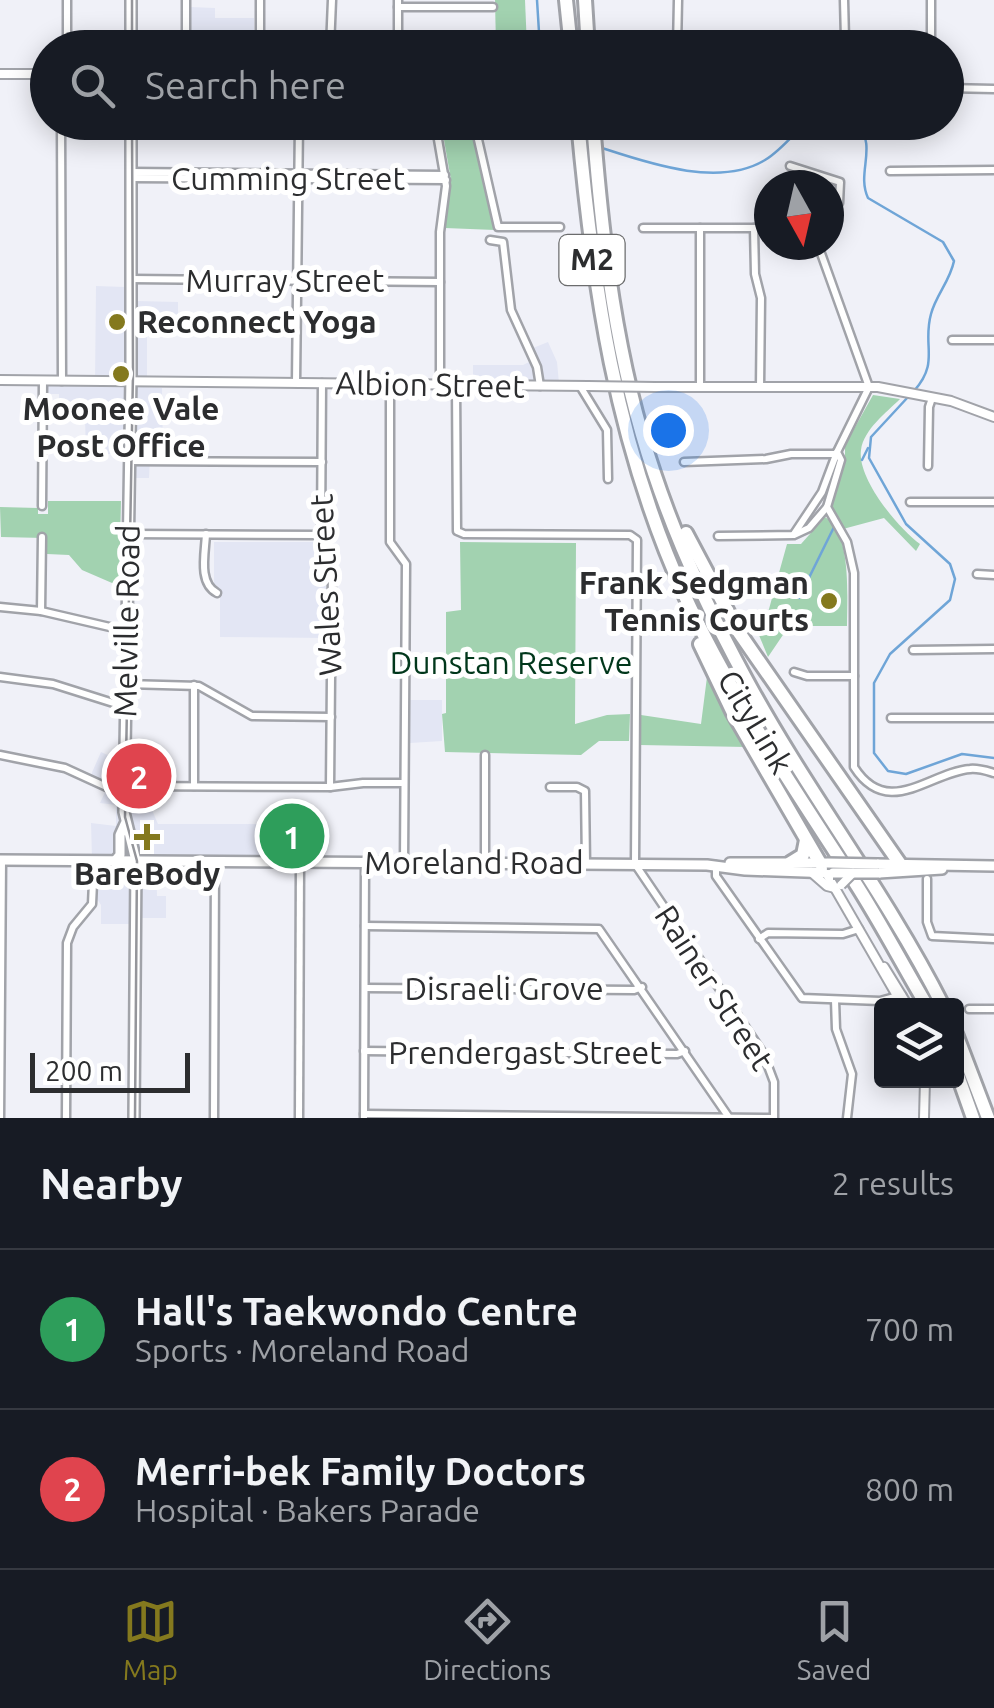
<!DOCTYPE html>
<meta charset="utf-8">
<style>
body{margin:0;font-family:Ubuntu,sans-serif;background:#242831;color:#f1f3f6}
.controls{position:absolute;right:30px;bottom:30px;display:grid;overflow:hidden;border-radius:10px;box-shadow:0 5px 25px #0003}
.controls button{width:90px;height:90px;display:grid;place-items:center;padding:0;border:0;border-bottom:2px solid #363941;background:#171b24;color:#f1f3f6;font:50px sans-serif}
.compass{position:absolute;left:754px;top:170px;width:90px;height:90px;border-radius:50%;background:#171b24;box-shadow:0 5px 25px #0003;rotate:172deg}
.scale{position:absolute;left:30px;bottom:25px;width:160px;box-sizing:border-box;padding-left:10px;border:5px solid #2c2d2f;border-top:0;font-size:28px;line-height:35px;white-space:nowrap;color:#2c2d2f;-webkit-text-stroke:8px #fff;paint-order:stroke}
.you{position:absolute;left:668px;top:430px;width:35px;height:35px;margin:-25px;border:8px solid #fff;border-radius:50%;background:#1a73e8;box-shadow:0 0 0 15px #1a73e833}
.badge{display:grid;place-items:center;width:65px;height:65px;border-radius:50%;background:#84791e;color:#fff;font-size:32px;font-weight:700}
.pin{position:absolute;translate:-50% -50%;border:5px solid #fff;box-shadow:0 2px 10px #0006}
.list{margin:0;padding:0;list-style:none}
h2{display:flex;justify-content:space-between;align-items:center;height:130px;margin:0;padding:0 40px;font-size:42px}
h2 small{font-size:32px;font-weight:400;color:#9ea1a6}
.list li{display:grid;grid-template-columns:65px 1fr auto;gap:30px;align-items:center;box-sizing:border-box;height:160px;padding:0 40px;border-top:2px solid #363941}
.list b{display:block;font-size:38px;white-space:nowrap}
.list p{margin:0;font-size:32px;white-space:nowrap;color:#9ea1a6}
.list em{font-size:32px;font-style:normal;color:#9ea1a6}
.icon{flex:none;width:55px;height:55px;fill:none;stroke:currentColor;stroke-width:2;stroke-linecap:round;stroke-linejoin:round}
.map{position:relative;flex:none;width:994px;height:1118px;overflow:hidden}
.search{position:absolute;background:#171b24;box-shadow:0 5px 25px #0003;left:30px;right:30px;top:30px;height:110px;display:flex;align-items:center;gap:25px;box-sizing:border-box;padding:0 35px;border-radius:55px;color:#9ea1a6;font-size:38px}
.sheet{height:450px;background:#171b24}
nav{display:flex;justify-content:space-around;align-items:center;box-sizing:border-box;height:140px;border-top:2px solid #363941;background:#171b24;font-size:28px;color:#9ea1a6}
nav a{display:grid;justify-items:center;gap:5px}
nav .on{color:#84791e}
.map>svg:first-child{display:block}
.built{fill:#e3e6f4}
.green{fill:#a2d2b0}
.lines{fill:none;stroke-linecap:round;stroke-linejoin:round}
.stream{stroke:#6fa5d7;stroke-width:2.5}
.minor-casing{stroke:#a1a3a9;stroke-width:11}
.tertiary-casing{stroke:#a1a3a9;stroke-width:12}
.secondary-casing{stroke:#a1a3a9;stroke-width:14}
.motorway-casing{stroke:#a1a3a9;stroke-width:18}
.minor{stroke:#fff;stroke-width:6}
.tertiary{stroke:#fff;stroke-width:8}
.secondary{stroke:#fff;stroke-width:9}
.motorway{stroke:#fff;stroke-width:12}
.tram{stroke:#94959a;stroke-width:2.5}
.tertiary-bridge-casing{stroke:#a1a3a9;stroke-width:12;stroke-linecap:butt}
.secondary-bridge-casing{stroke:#a1a3a9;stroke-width:14;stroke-linecap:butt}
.tertiary-bridge{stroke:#fff;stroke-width:8}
.secondary-bridge{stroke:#fff;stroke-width:9}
.poi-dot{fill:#84791e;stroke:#fff;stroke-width:4}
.labels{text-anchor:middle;stroke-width:10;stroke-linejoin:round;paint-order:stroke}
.shield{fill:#fff;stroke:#6b6c6d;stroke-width:2.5}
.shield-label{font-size:30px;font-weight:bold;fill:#2c2d2f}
.street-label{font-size:32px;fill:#2c2d2f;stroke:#fff}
.poi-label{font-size:32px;font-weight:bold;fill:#2c2d2f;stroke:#fff}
.park-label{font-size:32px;fill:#01371b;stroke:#fff}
</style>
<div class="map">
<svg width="994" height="1118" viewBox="0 0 994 1118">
<rect width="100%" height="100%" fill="#f0f1f8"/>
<g class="built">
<polygon points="190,7 215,8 215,18 254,18 254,47 190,47"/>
<polygon points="96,286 125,287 125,386 162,388 163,457 150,458 149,478 134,478 134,454 86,454 85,417 59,417 59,394 48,394 48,384 95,383"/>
<polygon points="137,301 178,302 178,329 168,330 167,325 147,325 147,378 137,378"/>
<polygon points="548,342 557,362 559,383 473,382 473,365 523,365 533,360 528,350"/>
<polygon points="214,542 314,542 326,570 326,638 220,637 220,598 214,588"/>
<polygon points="410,700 442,700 442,741 410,743"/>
<polygon points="101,752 116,759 128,760 128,788 139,788 138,802 149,803 158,824 300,824 300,860 156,860 157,896 166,896 166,918 139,918 138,924 101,924 101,905 93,893 91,823 116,826 116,805 100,803 108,786 90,777"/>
</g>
<g class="green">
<polygon points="495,0 525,0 527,47 496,47"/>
<polygon points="441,123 471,123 495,230 445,228 451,180"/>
<path d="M873,395L900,399C886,413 864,429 861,450C857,479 899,529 920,544L916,551L884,518L843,529L832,506L845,456V445Z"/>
<polygon points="48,501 121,501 119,586 82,570 69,555 47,554 44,538 1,537 0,507 38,508 38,514 48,514"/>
<path d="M825,517C852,533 847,597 847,626H789L768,657L751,616L764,627L787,544H801Z"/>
<polygon points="460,542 576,543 575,724 607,715 630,714 629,741 599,741 581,755 445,752 442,714 446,713 446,612 461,610"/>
<polygon points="707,677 747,747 640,745 641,715 701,724"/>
</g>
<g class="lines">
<g class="stream">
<polyline points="537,0 540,48"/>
<polyline points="549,122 556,131 576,139"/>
<path d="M857,122C878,148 856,172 868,198L943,242L954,261C950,281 936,295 931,314C922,346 940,362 914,391"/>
<path d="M602,148C648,163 719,188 765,160C780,151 793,135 806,122"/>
<polyline points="908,397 871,437 869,458 906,524 950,564 955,579 950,600 890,654 874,683 874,753 888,771 906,774 962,754 994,758"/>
<polyline points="862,460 868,448"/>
<polyline points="799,598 835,525"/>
</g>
<defs>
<g id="minor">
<polyline points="67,0 67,48"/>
<polyline points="186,0 186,48"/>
<polyline points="260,0 260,48"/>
<polyline points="398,0 398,48"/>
<polyline points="931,0 931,48"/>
<polyline points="398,7 493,7"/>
<polyline points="330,48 332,0"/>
<polyline points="677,48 678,0"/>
<polyline points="774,48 842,45 845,39 844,0"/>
<polyline points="946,88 994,89"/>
<polyline points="61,122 62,381"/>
<polyline points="435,122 446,186 440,232 440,385"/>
<polyline points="474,122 498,227 560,227"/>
<polyline points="790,166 840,182 839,203 829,217"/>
<polyline points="890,171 994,170"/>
<polyline points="131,172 445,175"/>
<polyline points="131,178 446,180"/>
<polyline points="643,228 769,228"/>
<polyline points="754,228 755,274 761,298 760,387"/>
<polyline points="490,240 503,242 511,310 537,367 540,386"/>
<path d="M818,245L869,387L837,452L841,460L827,507L847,542L854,573V767C888,820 930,772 970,769C978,768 987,771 994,773"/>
<polyline points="131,279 440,282"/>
<polyline points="952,340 994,340"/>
<polyline points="296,383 299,122"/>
<polyline points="322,383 321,535 332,568 330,787"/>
<polyline points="390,384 390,542 406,564 404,863"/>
<polyline points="456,385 457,531 464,534 630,535 637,540 635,864 763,1053 774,1082 774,1118"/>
<polyline points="580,386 607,430 608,479"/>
<polyline points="700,387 700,228"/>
<polyline points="130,461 322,462"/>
<polyline points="684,462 766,459 791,454 836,454"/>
<polyline points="928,466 929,407 932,398"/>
<polyline points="910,502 994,502"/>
<polyline points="42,506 43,381"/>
<polyline points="129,534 321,535"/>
<path d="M206,534C205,554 198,583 217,593"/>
<polyline points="794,534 822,492 837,452"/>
<polyline points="718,536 794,535 809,528 827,507"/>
<polyline points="977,574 994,575"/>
<polyline points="0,607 41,611 127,631"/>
<polyline points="41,611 42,537"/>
<polyline points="913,650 994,649"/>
<polyline points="794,672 807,676 854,676"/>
<polyline points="0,677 53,684 126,707"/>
<polyline points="126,684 199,686 252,716 331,717"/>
<polyline points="194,685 194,786"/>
<polyline points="891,718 994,718"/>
<polyline points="0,755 65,768 124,795"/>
<polyline points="124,786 330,787 363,783 404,783"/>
<polyline points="550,787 577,787 585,791 586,864"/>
<polyline points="485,863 485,755"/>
<polyline points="716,865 716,876 802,998 880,1001 902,995"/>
<polyline points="927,879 927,922 932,936 994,939"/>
<polyline points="365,926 599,929 728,1116"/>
<polyline points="759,939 768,933 843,934 859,929"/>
<polyline points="365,988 634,990 642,987"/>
<polyline points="835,1000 836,1029 852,1074 847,1118"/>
<polyline points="969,1009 994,1009"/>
<polyline points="364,1051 677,1054 685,1051"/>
<polyline points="364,1114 773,1118"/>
<polyline points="364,1117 365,862"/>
<polyline points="0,1118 2,860"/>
<polyline points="66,1118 67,943 73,927 92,904 94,861"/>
<polyline points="214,1118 215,861"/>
<polyline points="299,1118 300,862"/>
</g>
<g id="tertiary">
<polyline points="0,74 48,74"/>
<polyline points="0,380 588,386"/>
<polyline points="655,387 878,387 951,401 994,417"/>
<polyline points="825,871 903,1006"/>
<polyline points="811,872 827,886 835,888"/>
<polyline points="884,967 908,1006"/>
<polyline points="924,1118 925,1080"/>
</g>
<g id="secondary">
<polyline points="131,0 131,48"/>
<polyline points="131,122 131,376 124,812 136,861 134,1118"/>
<polyline points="0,860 707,865 745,870 833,873"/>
<polyline points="115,861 120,855 120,835 125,824"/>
<polyline points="730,863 824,863"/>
<polyline points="877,864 994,866"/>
<polyline points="879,873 942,869"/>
</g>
<g id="motorway">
<polyline points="566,0 571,48"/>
<polyline points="585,0 588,48"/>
<path d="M578,122C593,286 615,442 684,594C730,695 794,788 854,881C880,921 902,964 927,1006"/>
<path d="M593,122C602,240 616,361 654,473C678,545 711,615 747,681C807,792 886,893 943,1006"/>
<polyline points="686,533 738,631 900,864"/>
<polyline points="700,644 733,713 820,863"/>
<polyline points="790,863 803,855 806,840"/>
<polyline points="956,1034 988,1118"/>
<polyline points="956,1070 973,1118"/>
</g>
</defs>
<use href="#minor" class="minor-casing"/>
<use href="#tertiary" class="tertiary-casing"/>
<use href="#secondary" class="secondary-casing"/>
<use href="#motorway" class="motorway-casing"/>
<use href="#minor" class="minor"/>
<use href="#tertiary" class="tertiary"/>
<use href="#secondary" class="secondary"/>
<use href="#motorway" class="motorway"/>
<g class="tram">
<polyline points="132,0 132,48"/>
<polyline points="132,122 133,373 125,817 137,861 135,1118"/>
</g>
<defs>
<g id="tertiary-bridge">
<polyline points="588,386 655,387"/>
<polyline points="841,885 853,873"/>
</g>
<g id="secondary-bridge">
<polyline points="827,863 877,864"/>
<polyline points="833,873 879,873"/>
</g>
</defs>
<use href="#tertiary-bridge" class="tertiary-bridge-casing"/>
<use href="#secondary-bridge" class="secondary-bridge-casing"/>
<use href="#tertiary-bridge" class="tertiary-bridge"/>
<use href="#secondary-bridge" class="secondary-bridge"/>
</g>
<g class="poi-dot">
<circle cx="117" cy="322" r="10"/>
<circle cx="121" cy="374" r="10"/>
<circle cx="829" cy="601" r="10"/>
<path d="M142 822h10v10h10v10h-10v10h-10v-10h-10v-10h10z"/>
</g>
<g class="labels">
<rect class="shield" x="559.5" y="235" width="65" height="50" rx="8"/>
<g class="shield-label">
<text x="592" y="270">M2</text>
</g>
<g class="street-label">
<text x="288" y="190">Cumming Street</text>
<text x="285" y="292">Murray Street</text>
<text transform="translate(430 385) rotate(1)" y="11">Albion Street</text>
<text transform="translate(326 585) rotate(-93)" y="11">Wales Street</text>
<text transform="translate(127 621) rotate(-89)" y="11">Melville Road</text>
<text transform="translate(755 722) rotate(59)" y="11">CityLink</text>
<text x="474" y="874">Moreland Road</text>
<text transform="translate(714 988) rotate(57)" y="11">Rainer Street</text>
<text x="504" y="1000">Disraeli Grove</text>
<text x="525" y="1064">Prendergast Street</text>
</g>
<g class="poi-label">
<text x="137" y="333" text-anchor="start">Reconnect Yoga</text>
<text x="121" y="420">Moonee Vale<tspan x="121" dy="37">Post Office</tspan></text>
<text x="809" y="594" text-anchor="end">Frank Sedgman<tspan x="809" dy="37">Tennis Courts</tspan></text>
<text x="147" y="885">BareBody</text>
</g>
<g class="park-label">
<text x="511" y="674">Dunstan Reserve</text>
</g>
</g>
</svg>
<div class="controls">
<button><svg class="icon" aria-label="layers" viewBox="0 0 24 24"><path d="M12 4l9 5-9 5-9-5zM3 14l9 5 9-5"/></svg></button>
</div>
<svg class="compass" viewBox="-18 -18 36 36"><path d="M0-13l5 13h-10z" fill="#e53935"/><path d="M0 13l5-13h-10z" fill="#9ea1a6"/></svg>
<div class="scale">200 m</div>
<div class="you"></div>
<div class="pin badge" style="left:292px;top:836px;background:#2e9e5b">1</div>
<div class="pin badge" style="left:139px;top:776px;background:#e0444e">2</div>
<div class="search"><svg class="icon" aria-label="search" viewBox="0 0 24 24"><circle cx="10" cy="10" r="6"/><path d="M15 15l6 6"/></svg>Search here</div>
</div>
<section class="sheet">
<h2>Nearby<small>2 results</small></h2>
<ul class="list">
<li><span class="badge" style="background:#2e9e5b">1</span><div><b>Hall's Taekwondo Centre</b><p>Sports · Moreland Road</p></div><em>700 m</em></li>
<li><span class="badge" style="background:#e0444e">2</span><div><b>Merri-bek Family Doctors</b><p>Hospital · Bakers Parade</p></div><em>800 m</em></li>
</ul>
</section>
<nav>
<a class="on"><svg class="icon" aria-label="map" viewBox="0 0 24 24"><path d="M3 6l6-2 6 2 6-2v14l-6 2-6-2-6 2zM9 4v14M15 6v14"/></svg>Map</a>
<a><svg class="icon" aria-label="directions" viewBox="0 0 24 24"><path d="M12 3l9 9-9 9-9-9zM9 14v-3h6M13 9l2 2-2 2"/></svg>Directions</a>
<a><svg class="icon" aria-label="saved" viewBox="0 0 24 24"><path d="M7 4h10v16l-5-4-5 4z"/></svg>Saved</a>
</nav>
